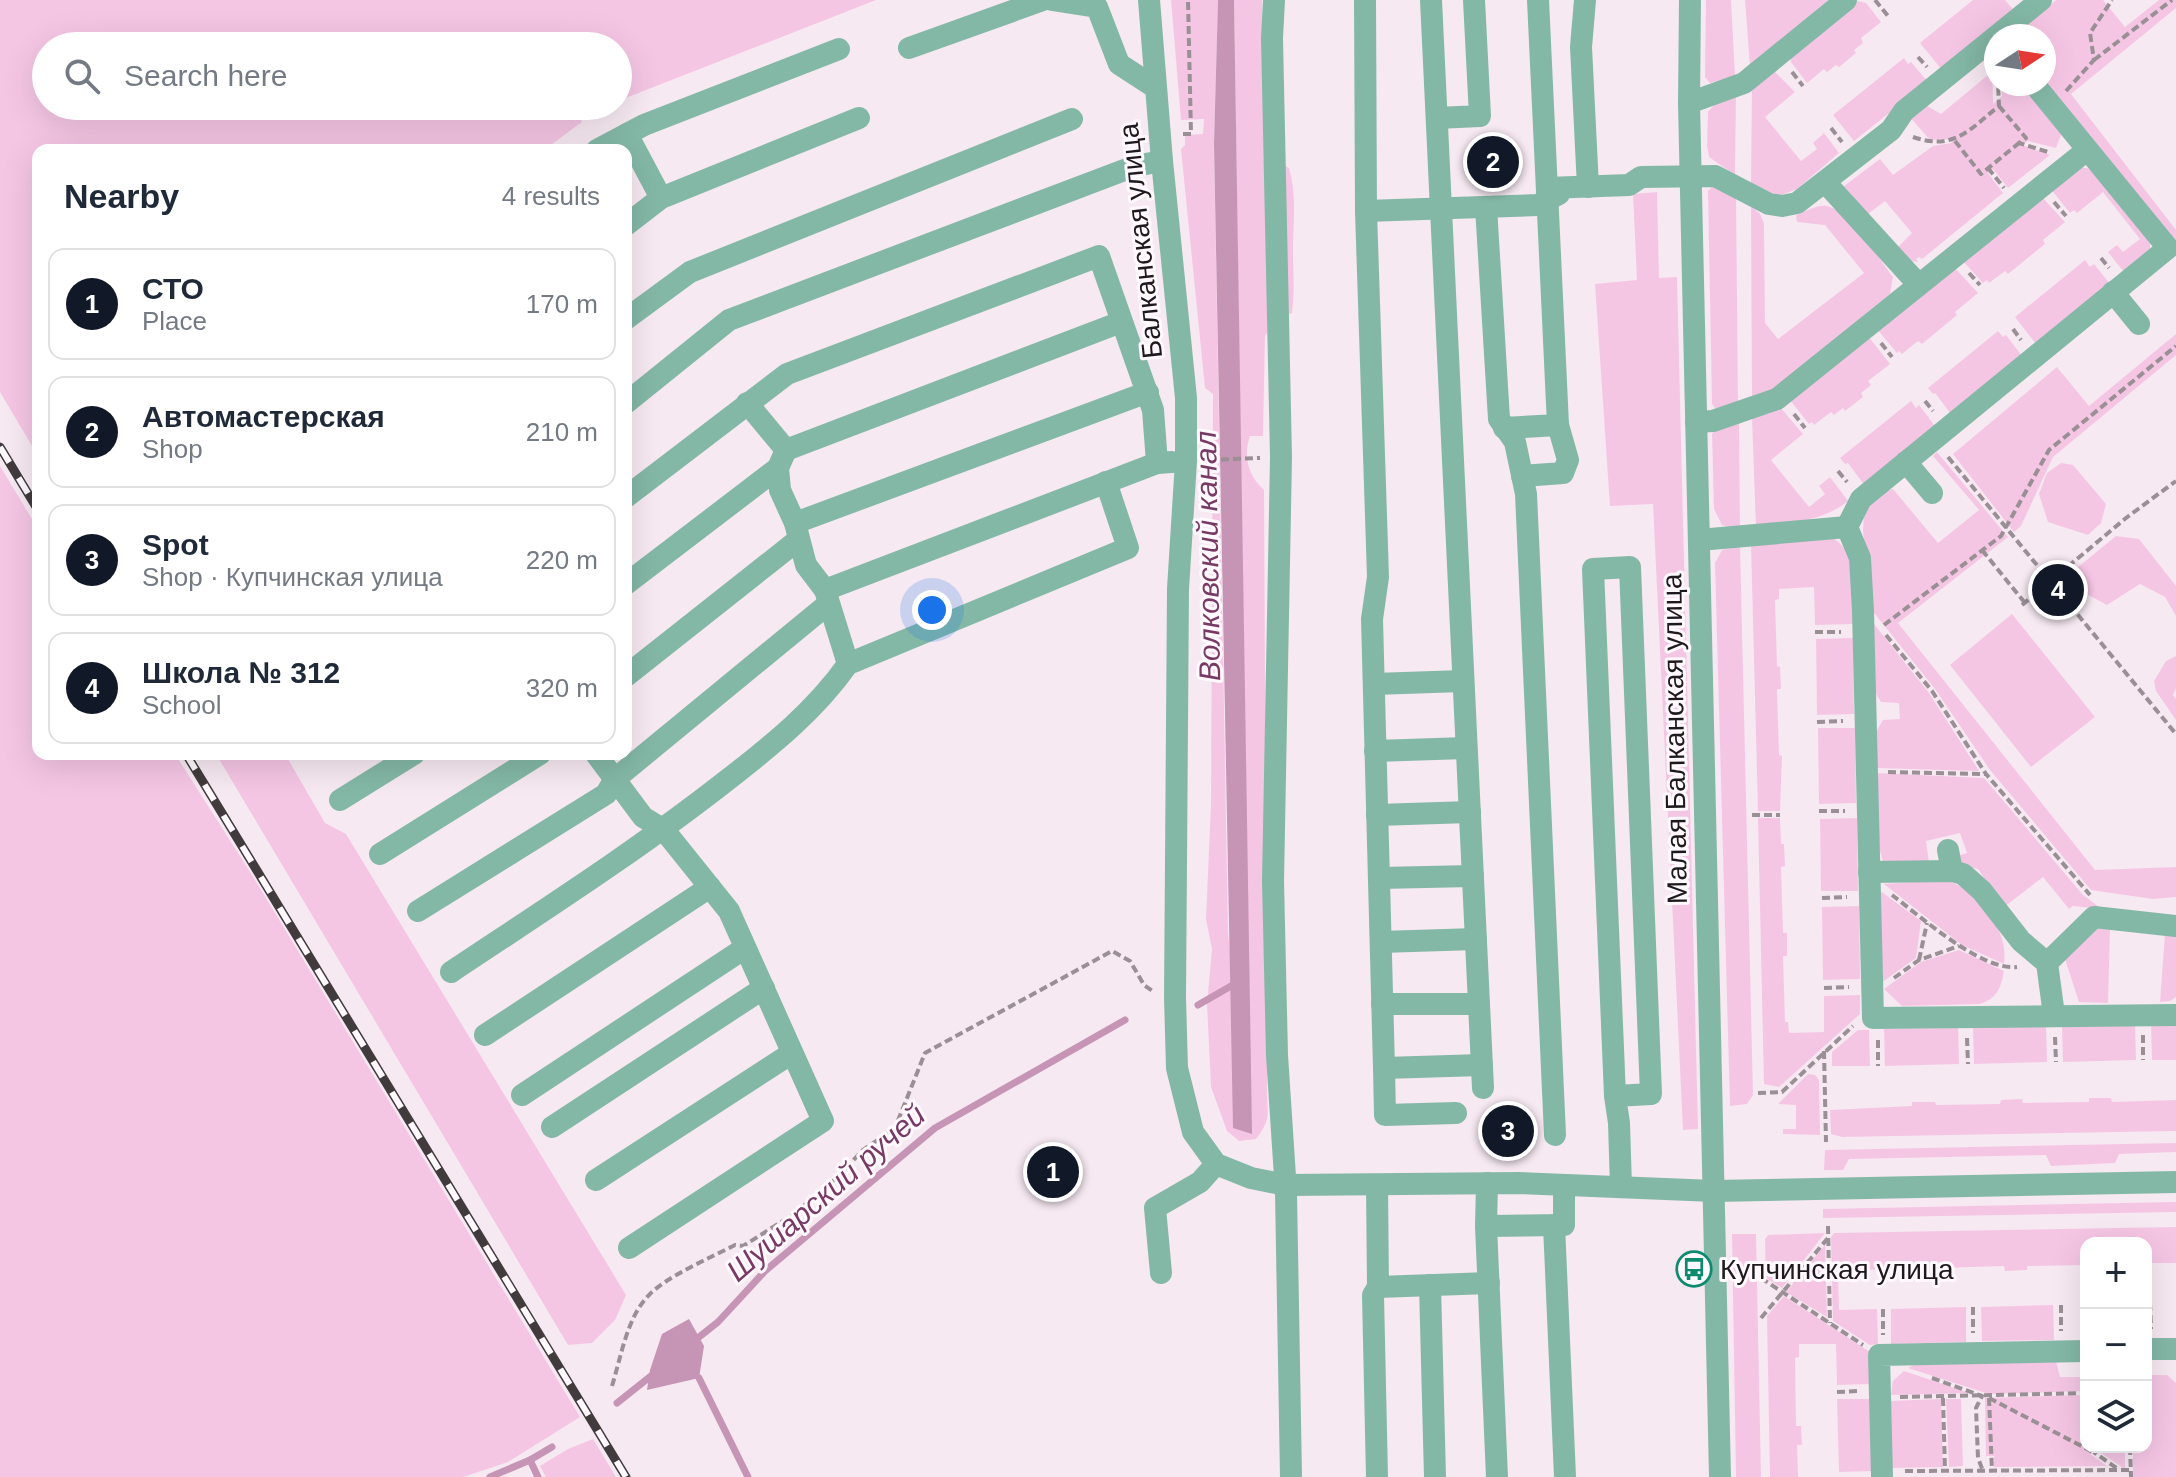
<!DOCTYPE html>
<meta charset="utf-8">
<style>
body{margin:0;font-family:Arial,sans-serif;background:#f2f2f3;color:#1f2937}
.controls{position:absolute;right:24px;bottom:24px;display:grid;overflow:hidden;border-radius:16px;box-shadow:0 8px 32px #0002}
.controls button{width:72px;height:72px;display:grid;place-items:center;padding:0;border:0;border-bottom:2px solid #e0e1e3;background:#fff;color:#1f2937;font:40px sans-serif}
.compass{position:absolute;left:1984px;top:24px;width:72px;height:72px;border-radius:50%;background:#fff;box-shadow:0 8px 32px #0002;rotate:78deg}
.you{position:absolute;left:932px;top:610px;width:28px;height:28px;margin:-20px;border:6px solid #fff;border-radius:50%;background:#1a73e8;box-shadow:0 0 0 12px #1a73e833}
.badge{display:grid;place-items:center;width:52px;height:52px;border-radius:50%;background:#111827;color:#fff;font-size:26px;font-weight:700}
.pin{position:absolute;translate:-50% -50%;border:4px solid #fff;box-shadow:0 2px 8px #0006}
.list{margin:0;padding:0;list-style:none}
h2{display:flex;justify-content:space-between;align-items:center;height:104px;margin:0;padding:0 32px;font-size:34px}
h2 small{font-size:26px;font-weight:400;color:#747a83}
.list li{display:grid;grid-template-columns:52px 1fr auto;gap:24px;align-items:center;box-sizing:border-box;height:112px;margin:0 16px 16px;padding:0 16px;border:2px solid #e0e1e3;border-radius:16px}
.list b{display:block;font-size:30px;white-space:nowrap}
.list p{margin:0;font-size:26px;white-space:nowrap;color:#747a83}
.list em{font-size:26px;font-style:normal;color:#747a83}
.icon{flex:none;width:44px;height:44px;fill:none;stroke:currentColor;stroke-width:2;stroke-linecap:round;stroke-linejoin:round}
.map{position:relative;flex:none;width:2176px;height:1477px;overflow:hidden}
.search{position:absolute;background:#fff;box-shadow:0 8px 32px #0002;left:32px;top:32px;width:600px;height:88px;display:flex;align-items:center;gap:20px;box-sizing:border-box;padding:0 28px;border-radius:44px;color:#747a83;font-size:30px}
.panel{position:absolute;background:#fff;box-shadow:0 8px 32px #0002;left:32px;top:144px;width:600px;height:616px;border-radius:16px}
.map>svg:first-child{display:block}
.green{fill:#f5c6e4}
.water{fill:#c694b5}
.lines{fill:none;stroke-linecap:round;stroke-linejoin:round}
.stream{stroke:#c694b5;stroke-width:7}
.path{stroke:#998f95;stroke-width:4;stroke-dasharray:8 4;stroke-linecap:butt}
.minor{stroke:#84b8a6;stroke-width:22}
.rail-casing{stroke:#413b3e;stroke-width:9}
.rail{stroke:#fff9fd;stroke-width:6;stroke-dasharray:18;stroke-linecap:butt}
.labels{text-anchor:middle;stroke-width:6;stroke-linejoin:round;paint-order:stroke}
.street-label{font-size:28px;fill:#1e191c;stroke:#fff9fd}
.poi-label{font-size:28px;fill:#1e191c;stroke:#fff9fd;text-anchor:start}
.water-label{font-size:30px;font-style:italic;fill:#783a65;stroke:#fff9fd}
</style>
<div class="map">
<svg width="2176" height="1477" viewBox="0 0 2176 1477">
<rect width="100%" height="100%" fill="#f7e9f2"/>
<g class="green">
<polygon points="0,0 876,0 618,101 618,46 46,46 46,106 594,106 579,115 582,122 544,150 38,150 38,456 0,392"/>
<path d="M1171,0H1218L1214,144L1228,933L1251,1134L1234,0H1262L1263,102L1268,156L1289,168C1297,196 1293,222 1293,250C1293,273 1295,290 1292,313L1275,320L1265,336L1263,436H1250C1243,456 1248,476 1264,490L1267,1059C1268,1070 1267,1079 1267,1091C1267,1114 1272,1118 1256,1139L1239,1141L1227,1131L1211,1087L1207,1004L1212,949L1206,919L1211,804L1213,394L1205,388L1181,149L1185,145V135L1203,134L1204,119L1181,120Z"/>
<polygon points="1706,0 1731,0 1735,76 1710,83 1705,77"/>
<polygon points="1745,0 1828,0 1750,66"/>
<polygon points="1973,0 2005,0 2015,12 1942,70 1920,43"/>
<polygon points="2056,0 2103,0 2125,27 2159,0 2176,0 2176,8 2071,94 2176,230 2176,249 2044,84 2044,36 2013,36"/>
<polygon points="1858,1 1866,3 1881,22 1861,38 1863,43 1854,50 1856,53 1839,67 1836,65 1827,72 1824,69 1807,83 1791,62 1790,55"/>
<polygon points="1988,52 1992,52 1993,104 2002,96 2001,84 2026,84 2062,132 2056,148 2028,141 2022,145 2050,155 2008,188 1993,169 1988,173 2003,193 1922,259 1919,257 1916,259 1918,262 1912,261 1897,248 1912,233 1885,201 1868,214 1844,186 1880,159 1893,175 1933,146 1952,143 1950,139 1930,140 1909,116 1924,104 1941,114 1988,75"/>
<polygon points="1904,58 1908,64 1911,62 1928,82 1854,141 1833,115"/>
<polygon points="1775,72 1795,92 1765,117 1801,161 1817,149 1813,143 1824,133 1839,153 1797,189 1779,196 1751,184 1752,88"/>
<polygon points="1736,96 1735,175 1709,157 1707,145 1708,112 1715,104"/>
<polygon points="2078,167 2093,169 2150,241 2150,251 2124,272 2108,252 2117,245 2123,252 2140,239 2103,192 2077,213 2074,210 2070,213 2050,188"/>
<polygon points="1712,187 1736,197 1738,403 1716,409 1712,404 1708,191"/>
<polygon points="1657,192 1659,278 1677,277 1698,1129 1683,1130 1653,504 1610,506 1595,284 1637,280 1633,194"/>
<polygon points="2041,196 2065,222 2043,240 2045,244 2008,274 2005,271 1989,283 1987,280 1983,283 1961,259"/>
<path d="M1751,206L1760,214L1764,223L1765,323L1778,339L1864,273L1825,225L1797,222L1796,215C1804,212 1818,204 1827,206C1852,212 1878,258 1893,277L1890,294L1773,389L1752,399Z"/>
<polygon points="2085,260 2090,267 2094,264 2110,284 2036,344 2015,317"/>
<polygon points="1953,266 1978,293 1955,312 1957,315 1922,344 1918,341 1902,354 1899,351 1897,353 1877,329"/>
<polygon points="1998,331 2003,337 2006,335 2022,356 1951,414 1935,393 1933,394 1928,388"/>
<polygon points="2176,334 2176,355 2053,457 2021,526 2014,532 1953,454 2057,367 2089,406"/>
<polygon points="1868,336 1890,364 1868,381 1871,385 1861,393 1863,397 1845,411 1843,408 1834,415 1831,412 1814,425 1812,422 1809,424 1789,399"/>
<polygon points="1911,401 1916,408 1919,405 1935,426 1865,486 1848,463 1845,464 1840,458"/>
<path d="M1780,407L1803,434L1771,460L1809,507L1825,494L1819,486L1830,477L1848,501C1822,522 1788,523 1756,528L1752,418L1770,413Z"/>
<polygon points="1739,422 1740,530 1722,525 1714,509 1712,434 1715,430"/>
<polygon points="1937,452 2008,537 1898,623 2095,870 2176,867 2176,897 2153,899 2091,890 1990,770 1935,689 1871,609 1863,530 1864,515 1875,494 1893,489 1938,543 1979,510 1933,456"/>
<polygon points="2061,463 2073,465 2106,504 2101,523 2088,535 2048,522 2039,494 2047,473"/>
<polygon points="0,466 38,529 38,754 175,754 252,875 580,1417 508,1462 463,1477 0,1477"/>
<polygon points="2116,536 2139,539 2176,586 2176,616 2165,597 2140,584 2107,605 2081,591 2077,568"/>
<path d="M1834,539C1859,553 1852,598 1853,624L1815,625L1814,587L1779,589V599L1775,600L1777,666L1780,667L1781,689H1777L1779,755L1782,756L1780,811H1758L1751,544Z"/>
<polygon points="1740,545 1753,1095 1747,1104 1730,1106 1715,563 1722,550"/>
<polygon points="2012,614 2095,717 2031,767 1950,665"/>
<polygon points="1870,619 1929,693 1979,771 1876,768 1875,734 1883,720 1900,719 1899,703 1881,702 1873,689"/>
<polygon points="1853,638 1854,714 1817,715 1816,639"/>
<polygon points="2176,656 2176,688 2173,695 2176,699 2176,720 2156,691 2154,681 2166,661"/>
<polygon points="1818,728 1855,728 1856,803 1819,804"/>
<polygon points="216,754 285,754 325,823 346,834 626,1295 615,1320 592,1343 568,1345"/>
<polygon points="1876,773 1984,778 2083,895 2102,909 2073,906 2069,909 2043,877 2004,907 1978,869 1963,866 1957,856 1967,853 1960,833 1926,841 1929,862 1883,861 1879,848"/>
<polygon points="1758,818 1780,818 1781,844 1784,844 1785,866 1781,867 1783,933 1787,933 1787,956 1783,956 1785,1022 1788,1022 1789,1033 1824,1032 1824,996 1860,995 1860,1014 1779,1087 1764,1084"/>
<polygon points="1857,818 1858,891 1821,891 1820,819"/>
<path d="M1947,880C1979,892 2009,930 2004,964L1962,945L1884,884Z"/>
<polygon points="1879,890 1921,921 1916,958 1881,983"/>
<polygon points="1859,906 1860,979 1823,980 1822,907"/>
<polygon points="2094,926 2110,929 2108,1003 2079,1002 2065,959"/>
<polygon points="2165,934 2176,936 2176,997 2170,1001 2160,1002"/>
<path d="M1959,950L2004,971C2001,988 1997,998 1980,1004L1902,1006L1884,989L1921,962Z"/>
<polygon points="2176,1023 2176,1060 2152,1060 2151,1024"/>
<polygon points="2135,1024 2136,1060 2063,1062 2062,1026"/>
<polygon points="2046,1026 2047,1062 1974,1064 1973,1027"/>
<polygon points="1958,1028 1959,1064 1885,1066 1884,1029"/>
<polygon points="1858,1030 1869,1030 1870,1066 1832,1066 1832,1052"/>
<polygon points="1808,1074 1815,1075 1819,1080 1820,1135 1783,1134 1783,1129 1796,1129 1796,1105 1778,1104"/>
<polygon points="2089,1098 2111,1098 2112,1102 2176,1100 2176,1131 1842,1137 1831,1134 1830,1110 1912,1106 1912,1102 1935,1102 1936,1105 2000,1104 2001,1100 2022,1099 2023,1103 2089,1102"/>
<polygon points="2176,1143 2176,1152 2119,1154 2115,1163 2051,1166 2046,1155 1849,1159 1843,1170 1824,1170 1825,1150"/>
<polygon points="2176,1202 2176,1212 1823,1218 1823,1209"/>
<polygon points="2176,1227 2176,1263 2146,1263 2146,1243 2086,1243 2086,1265 2027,1266 2027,1270 2005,1271 2004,1266 1939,1268 1938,1272 1916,1272 1916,1269 1850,1270 1849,1274 1838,1274 1839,1310 1877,1309 1878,1344 1870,1345 1833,1321 1831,1237 1834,1233"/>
<polygon points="1825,1233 1782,1288 1766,1278 1765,1239 1768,1235"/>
<polygon points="1732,1234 1756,1234 1761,1477 1736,1477"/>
<polygon points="1825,1245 1827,1317 1786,1292"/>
<polygon points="1784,1296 1870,1352 1871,1384 1837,1385 1836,1344 1799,1344 1799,1357 1795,1358 1796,1426 1801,1426 1802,1445 1797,1445 1798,1477 1770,1477 1767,1316"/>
<polygon points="2053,1305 2054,1340 1982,1341 1981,1307"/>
<polygon points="1966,1307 1966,1342 1891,1344 1891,1309"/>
<polygon points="2056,1361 2060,1377 2086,1377 2086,1391 1989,1394 1908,1368 1914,1365"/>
<polygon points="1904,1371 1969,1393 1891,1395 1893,1381"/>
<polygon points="2146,1375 2167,1375 2176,1383 2176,1477 2133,1477 2133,1447 2146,1447"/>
<polygon points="2086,1395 2086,1447 2125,1447 2125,1469 2101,1453 2090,1454 2107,1466 1994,1467 1994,1456 1986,1456 1985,1398"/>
<polygon points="1837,1399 1871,1399 1872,1471 1839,1472"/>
<polygon points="1941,1399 1943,1467 1892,1468 1890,1401"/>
<polygon points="1946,1399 1961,1399 1963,1466 1949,1467"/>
<polygon points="593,1439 616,1477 546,1477 540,1466 568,1449"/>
</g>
<g class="water">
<polygon points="1218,0 1234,0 1252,1134 1233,1128 1214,144"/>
<polygon points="689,1319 704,1346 699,1378 647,1390 650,1370 662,1334"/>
</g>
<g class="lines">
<g class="stream">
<polyline points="1198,1005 1238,982"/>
<polyline points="694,1341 718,1322 765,1271 935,1128 1125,1020"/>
<polyline points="699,1378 748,1477"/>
<polyline points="617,1403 656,1372"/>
<polyline points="530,1460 538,1477"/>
<polyline points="490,1477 530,1460 552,1447"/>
</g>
<g class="path">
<polyline points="1875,0 1888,16"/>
<polyline points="1918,57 1927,67"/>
<polyline points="2094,60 2172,0"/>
<polyline points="1792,72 1803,86"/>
<polyline points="2066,91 2094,60 2090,33 2112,0"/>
<polyline points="1999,106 2026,138 2019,143 2048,152"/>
<polyline points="1831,128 1842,142"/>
<polyline points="1183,134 1191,134 1188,0"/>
<path d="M1913,137C1954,151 1969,130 1999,106L1998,84"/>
<polyline points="1955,141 1981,174 2019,143"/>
<polyline points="1988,168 2004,188"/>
<polyline points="2054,202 2066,216"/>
<polyline points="2101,258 2109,268"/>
<polyline points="1969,273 1980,285"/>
<polyline points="2013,329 2021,340"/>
<polyline points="1881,343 1892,357"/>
<polyline points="1925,401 1933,411"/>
<polyline points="1794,414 1805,428"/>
<polyline points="1948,457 2176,734"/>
<polyline points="1209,460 1260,458"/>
<polyline points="1838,471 1847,482"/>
<polyline points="1982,550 2025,603"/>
<polyline points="2022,605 2126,518 2176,481"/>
<polyline points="1884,625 2001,536 2049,450 2176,346"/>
<polyline points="1815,632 1841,632"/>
<polyline points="1886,635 1932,691 1986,774 2090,895"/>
<polyline points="1817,722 1843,721"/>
<polyline points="1888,772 1986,774"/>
<polyline points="1819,811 1845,811"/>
<polyline points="1752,815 1780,815"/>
<path d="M1892,895C1920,916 1981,971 2017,967"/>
<polyline points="1822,898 1847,897"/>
<polyline points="1919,960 1927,923"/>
<polyline points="1894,978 1919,960 1959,946"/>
<polyline points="1824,988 1849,987"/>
<polyline points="2143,1035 2143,1060"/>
<polyline points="2055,1037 2056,1062"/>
<polyline points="1967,1038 1968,1064"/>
<polyline points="1878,1040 1878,1066"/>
<polyline points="1824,1051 1826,1142"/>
<polyline points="1758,1093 1782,1092 1853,1026"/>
<polyline points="1828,1226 1830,1323"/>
<polyline points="1761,1278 1863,1345"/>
<polyline points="2150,1303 2151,1329"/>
<polyline points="2061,1305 2061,1331"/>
<polyline points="1973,1307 1973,1333"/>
<polyline points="1883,1309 1883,1335"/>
<polyline points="1761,1318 1828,1238"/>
<polyline points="1932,1378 1982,1396 1976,1408 1978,1458 1983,1471"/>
<path d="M612,1386C621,1357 627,1317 649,1295C667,1276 710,1258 735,1245L743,1246L794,1214L834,1180L863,1150L895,1128L925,1053L1112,951L1130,961L1144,985L1154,992"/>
<polyline points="1837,1392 1859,1391"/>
<polyline points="1900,1397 2086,1393"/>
<polyline points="1943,1398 1945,1471"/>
<polyline points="1989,1398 2095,1453"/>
<polyline points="1989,1398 1992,1471"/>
<polyline points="2095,1447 2095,1453 2118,1469"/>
<polyline points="2130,1447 2131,1477"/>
<polyline points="1905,1471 2130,1470"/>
</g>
<g class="minor">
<polyline points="1052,0 1097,7 1119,64 1156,88"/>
<polyline points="1149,0 1162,161 1186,398 1186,461 1178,589 1175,998 1177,1068 1193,1132 1216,1164 1251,1178 1286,1185 1518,1183 1714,1191 2176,1182"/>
<polyline points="1274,0 1272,38 1281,457 1273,881 1277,1055 1286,1192 1291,1477"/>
<polyline points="1365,0 1366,211 1378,577 1372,619 1384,1068 1482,1065"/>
<polyline points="1431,0 1483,1088"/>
<polyline points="1585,0 1581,47 1588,187"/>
<polyline points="1690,0 1689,103 1720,1477"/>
<polyline points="909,48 1043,0"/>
<polyline points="2034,84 2168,248 1861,499 1847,527 1860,558 1863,611 1873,1018 2176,1015"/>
<polyline points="1689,103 1744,83 1846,0"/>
<polyline points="1437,118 1480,116 1474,0"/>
<polyline points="627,134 661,198"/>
<polyline points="597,150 644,125 839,49"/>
<polyline points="1825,182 1918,284"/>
<polyline points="1547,188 1629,185 1641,177 1715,176 1769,204 1782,206 1797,203 1891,130 1904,111 2041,0"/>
<polyline points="1486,207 1499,419 1515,442 1526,494 1555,1135"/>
<polyline points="1366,211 1538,205 1559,194"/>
<polyline points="626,225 661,198 859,118"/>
<polyline points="2113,292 2139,324"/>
<polyline points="626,319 690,272 1072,119"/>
<polyline points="626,403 729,320 1135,166 1162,161"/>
<polyline points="1696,422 1713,421 1777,399 2087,150"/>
<polyline points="1504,428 1558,425 1538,0"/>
<polyline points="786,450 1121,322"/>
<polyline points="1906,462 1932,493"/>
<polyline points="778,468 780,490 795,523 806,565 825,590 848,664"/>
<polyline points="1522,476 1563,473 1568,460 1558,425"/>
<polyline points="626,497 787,374 1099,256 1153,410 1157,463"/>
<polyline points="795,523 1148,392"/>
<polyline points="1699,540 1847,527"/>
<polyline points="626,584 778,468 786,450 747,403"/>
<polyline points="825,590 1157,463 1172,462"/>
<polyline points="626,676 798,540"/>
<polyline points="1374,684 1463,681"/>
<polyline points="1375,751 1466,748"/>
<polyline points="596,754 643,817 664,830 729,911 823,1121 629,1248"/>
<polyline points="340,800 414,754"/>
<polyline points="1377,815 1470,812"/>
<polyline points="1948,850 1952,871"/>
<polyline points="380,854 540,754"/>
<polyline points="1869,872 1952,871 1963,874 1982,891 2021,941 2047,963 2054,1015"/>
<polyline points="1379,878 1473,876"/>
<polyline points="418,911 606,794 615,779 828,604"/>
<polyline points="1381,942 1476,939"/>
<polyline points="2047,963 2094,917 2176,926"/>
<path d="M451,972C544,910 638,850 726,781C771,746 815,711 848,664L1128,548L1106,482"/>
<polyline points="1382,1004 1479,1004"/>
<polyline points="485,1035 710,887"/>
<polyline points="1384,1068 1385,1115 1456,1113"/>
<polyline points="522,1095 745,948"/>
<polyline points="1615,1096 1651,1094 1630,567 1593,569 1615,1096 1619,1123 1621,1187"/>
<polyline points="552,1127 764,988"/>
<polyline points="596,1180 792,1053"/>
<polyline points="1487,1183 1486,1226 1564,1225 1564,1185"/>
<polyline points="1377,1185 1378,1287 1489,1283"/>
<polyline points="1554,1225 1565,1477"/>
<polyline points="1486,1226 1497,1477"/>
<polyline points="1161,1273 1155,1208 1200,1182 1216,1164"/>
<polyline points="1430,1285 1435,1477"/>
<polyline points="2146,1349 2176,1349"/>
<polyline points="1377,1477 1373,1295 1378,1287"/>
<polyline points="1882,1477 1879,1355 2086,1351"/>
</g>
<defs>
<g id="rail">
<polyline points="0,447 38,510"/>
<polyline points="186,754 626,1477"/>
</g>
</defs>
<use href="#rail" class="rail-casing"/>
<use href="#rail" class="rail"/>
</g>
<defs>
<symbol id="bus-ring" viewBox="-11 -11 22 22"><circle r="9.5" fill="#fff9fd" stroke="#0d8b6f" stroke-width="1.5"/><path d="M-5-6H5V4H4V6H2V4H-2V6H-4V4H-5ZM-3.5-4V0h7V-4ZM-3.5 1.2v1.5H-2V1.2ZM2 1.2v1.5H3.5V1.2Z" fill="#0d8b6f"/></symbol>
</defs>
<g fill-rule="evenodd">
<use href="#bus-ring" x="1674" y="1249" width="40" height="40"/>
</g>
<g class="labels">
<g class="street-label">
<text transform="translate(1140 241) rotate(-96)" y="10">Балканская улица</text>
<text transform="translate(1674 739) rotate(-91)" y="10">Малая Балканская улица</text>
</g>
<g class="poi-label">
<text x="1720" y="1279">Купчинская улица</text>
</g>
<g class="water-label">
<text transform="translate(1208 556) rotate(-91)" y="10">Волковский канал</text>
<text transform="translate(826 1193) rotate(-41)" y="10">Шушарский ручей</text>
</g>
</g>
</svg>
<div class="controls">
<button>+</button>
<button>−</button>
<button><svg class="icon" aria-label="layers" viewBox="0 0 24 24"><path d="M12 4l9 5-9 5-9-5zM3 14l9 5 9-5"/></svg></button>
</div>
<svg class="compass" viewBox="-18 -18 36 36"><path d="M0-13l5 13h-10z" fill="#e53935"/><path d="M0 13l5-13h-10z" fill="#747a83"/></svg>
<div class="you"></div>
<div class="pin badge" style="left:1053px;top:1172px">1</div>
<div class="pin badge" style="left:1493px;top:162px">2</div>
<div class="pin badge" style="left:1508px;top:1131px">3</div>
<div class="pin badge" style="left:2058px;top:590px">4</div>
<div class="search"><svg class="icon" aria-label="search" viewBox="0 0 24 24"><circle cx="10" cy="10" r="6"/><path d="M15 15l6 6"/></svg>Search here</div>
<section class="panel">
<h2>Nearby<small>4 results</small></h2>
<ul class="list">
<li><span class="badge">1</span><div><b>СТО</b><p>Place</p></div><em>170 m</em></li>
<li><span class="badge">2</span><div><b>Автомастерская</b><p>Shop</p></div><em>210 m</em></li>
<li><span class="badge">3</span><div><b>Spot</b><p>Shop · Купчинская улица</p></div><em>220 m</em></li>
<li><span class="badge">4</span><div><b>Школа № 312</b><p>School</p></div><em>320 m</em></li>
</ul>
</section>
</div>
